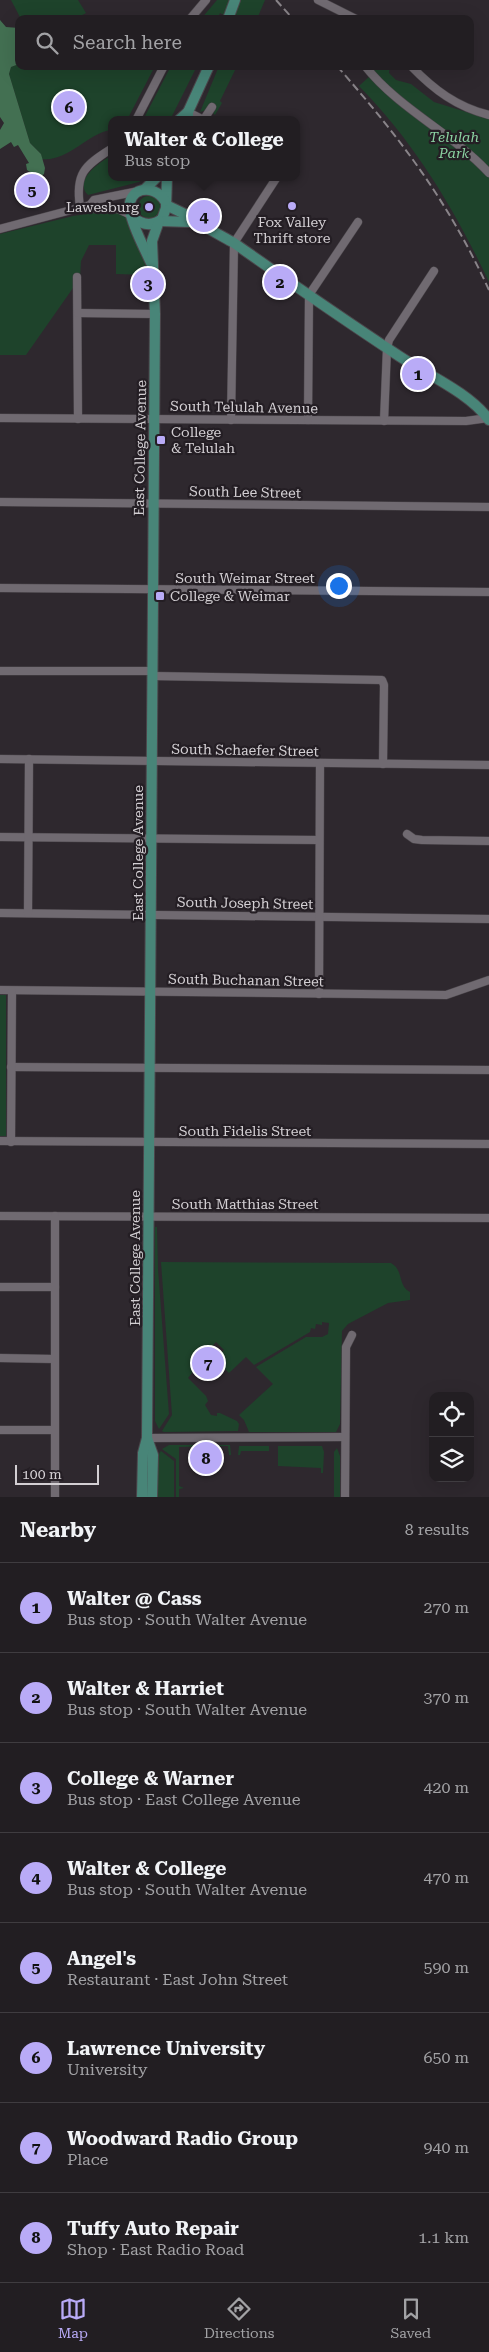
<!DOCTYPE html>
<meta charset="utf-8">
<style>
body{margin:0;font-family:"Roboto Serif",serif;background:#2a272a;color:#f1f3f6}
.controls{position:absolute;right:15px;bottom:15px;display:grid;overflow:hidden;border-radius:10px;box-shadow:0 5px 20px #0002}
.controls button{width:45px;height:45px;display:grid;place-items:center;padding:0;border:0;border-bottom:1px solid #3f3c40;background:#221e22;color:#f1f3f6;font:25px sans-serif}
.scale{position:absolute;left:15px;bottom:12px;width:84px;box-sizing:border-box;padding-left:5px;border:2px solid #d3cfd3;border-top:0;font-size:14px;line-height:18px;white-space:nowrap;color:#d3cfd3;-webkit-text-stroke:4px #241e24;paint-order:stroke}
.you{position:absolute;left:338px;top:585px;width:18px;height:18px;margin:-12px;border:4px solid #fff;border-radius:50%;background:#1a73e8;box-shadow:0 0 0 8px #1a73e833}
.badge{display:grid;place-items:center;width:32px;height:32px;border-radius:50%;background:#b9abf7;color:#111;font-size:16px;font-weight:700}
.pin{position:absolute;translate:-50% -50%;border:2px solid #fff;box-shadow:0 1px 5px #0006}
.popup{position:absolute;left:108px;top:116px;width:192px;height:65px;box-sizing:border-box;display:grid;place-content:center;border-radius:10px;background:#221e22;filter:drop-shadow(0 1px 4px #0005);font-size:16px;white-space:nowrap;color:#a2a2a5}
.popup b{font-size:19px;color:#f1f3f6}
.popup::after{content:'';position:absolute;left:50%;top:100%;margin-left:-10px;border:10px solid transparent;border-top-color:#221e22}
.list{margin:0;padding:0;list-style:none}
h2{display:flex;justify-content:space-between;align-items:center;height:65px;margin:0;padding:0 20px;font-size:21px}
h2 small{font-size:16px;font-weight:400;color:#a2a2a5}
.list li{display:grid;grid-template-columns:32px 1fr auto;gap:15px;align-items:center;box-sizing:border-box;height:90px;padding:0 20px;border-top:1px solid #3f3c40}
.list b{display:block;font-size:19px;white-space:nowrap}
.list p{margin:0;font-size:16px;white-space:nowrap;color:#a2a2a5}
.list em{font-size:16px;font-style:normal;color:#a2a2a5}
.icon{flex:none;width:28px;height:28px;fill:none;stroke:currentColor;stroke-width:2;stroke-linecap:round;stroke-linejoin:round}
.map{position:relative;flex:none;width:489px;height:1497px;overflow:hidden}
.search{position:absolute;background:#221e22;box-shadow:0 5px 20px #0002;left:15px;right:15px;top:15px;height:55px;display:flex;align-items:center;gap:12px;box-sizing:border-box;padding:0 18px;border-radius:10px;color:#a2a2a5;font-size:19px}
.sheet{height:785px;background:#221e22}
nav{display:flex;justify-content:space-around;align-items:center;box-sizing:border-box;height:70px;border-top:1px solid #3f3c40;background:#221e22;font-size:14px;color:#a2a2a5}
nav a{display:grid;justify-items:center;gap:2px}
nav .on{color:#b9abf7}
.map>svg:first-child{display:block}
.green{fill:#1e432b}
.forest{fill:#437052}
.lines{fill:none;stroke-linecap:round;stroke-linejoin:round}
.minor-casing{stroke:#4b464b;stroke-width:9}
.major-casing{stroke:#4b464b;stroke-width:12}
.minor{stroke:#706a71;stroke-width:8}
.major{stroke:#488578;stroke-width:10}
.rail{stroke:#898489;stroke-width:2;stroke-dasharray:8 4;stroke-linecap:butt}
.poi-dot{fill:#b9abf7;stroke:#241e24;stroke-width:2}
.labels{text-anchor:middle;stroke-width:4.5;stroke-linejoin:round;paint-order:stroke}
.park-label{font-size:14px;font-style:italic;fill:#8bd3a2;stroke:#241e24}
.poi-label{font-size:14px;fill:#d3cfd3;stroke:#241e24;text-anchor:start}
.street-label{font-size:14px;fill:#d3cfd3;stroke:#241e24}
</style>
<div class="map">
<svg width="489" height="1497" viewBox="0 0 489 1497">
<rect width="100%" height="100%" fill="#2e282e"/>
<g class="green">
<polygon points="11,0 78,0 86,13 75,19 21,19"/>
<polygon points="217,0 265,0 257,19 231,19 220,13 217,19 201,19"/>
<path d="M19,64V66H155L127,120H111V130C88,133 68,162 42,159L41,154L30,143L9,74L11,67Z"/>
<polygon points="171,66 197,66 170,120 143,120"/>
<polygon points="219,66 237,66 220,101 222,103 215,115 213,113 214,108 200,112"/>
<path d="M374,66H390L389,73L396,80L411,84L434,102L489,119V282C455,210 415,143 359,86L371,75Z"/>
<path d="M111,156V177H146L139,182L88,195C73,180 100,162 111,156Z"/>
<circle cx="149" cy="207" r="11"/>
<path d="M101,212C109,212 117,211 124,216C135,225 145,260 148,275L116,274V245H89L81,261L80,278L26,355H0V234L73,216Z"/>
<rect x="0" y="995" width="6" height="141"/>
<polygon points="155,1227 157,1227 158,1269 169,1414 159,1429 155,1421"/>
<path d="M161,1262L391,1263C404,1270 397,1285 410,1292V1300L388,1303L348,1324L342,1331L340,1424L336,1432H249L244,1420L239,1415L273,1384L256,1367L306,1337H322L328,1334L329,1323L322,1322V1325L316,1324L315,1329L311,1328L310,1332L254,1365L246,1357L229,1373L215,1359L224,1350L216,1342L193,1367L195,1369L188,1378L206,1396L208,1401L205,1405L211,1415L217,1416V1413H220L237,1421L239,1424L238,1431L164,1432L162,1431L172,1415Z"/>
<polygon points="169,1445 230,1445 231,1455 229,1455 228,1446 179,1447 179,1486 184,1488 179,1489 179,1497 176,1497 176,1459 162,1449"/>
<polygon points="239,1446 269,1446 269,1451 241,1451 240,1455 238,1455"/>
<polygon points="278,1446 322,1446 324,1452 323,1473 321,1473 321,1468 278,1466"/>
<polygon points="337,1448 340,1456 340,1497 334,1497 334,1452"/>
<polygon points="161,1451 174,1461 174,1497 158,1497 158,1455"/>
</g>
<polygon class="forest" points="0,20 6,27 19,28 19,64 11,67 9,74 30,143 41,154 45,168 44,174 39,178 27,170 26,164 29,163 18,145 14,147 11,142 0,149 0,130 4,123 0,117"/>
<g class="lines">
<defs>
<g id="minor">
<polyline points="318,0 356,19"/>
<polyline points="190,19 206,0"/>
<path d="M365,66C399,109 452,133 489,173"/>
<path d="M411,66C434,90 457,107 489,115"/>
<polyline points="188,112 204,120"/>
<polyline points="204,119 212,107"/>
<polyline points="136,120 164,66"/>
<polyline points="90,205 95,209 118,209 131,215"/>
<path d="M80,207C75,174 84,166 111,149"/>
<polyline points="0,229 90,205 94,200 139,191"/>
<polyline points="77,277 78,419"/>
<polyline points="78,313 155,314"/>
<polyline points="0,418 466,421 488,418 489,416"/>
<polyline points="231,420 234,243 277,177"/>
<polyline points="308,420 309,295 358,222"/>
<polyline points="384,421 387,348 389,340 434,271"/>
<polyline points="0,502 489,507"/>
<polyline points="0,588 489,592"/>
<polyline points="0,671 152,671"/>
<polyline points="152,676 382,680 384,685 383,764"/>
<polyline points="0,759 489,765"/>
<polyline points="407,834 414,839 422,840 489,841"/>
<polyline points="0,837 319,840"/>
<polyline points="0,913 489,919"/>
<polyline points="28,913 29,759"/>
<polyline points="0,990 446,995 489,980"/>
<polyline points="319,994 320,763"/>
<polyline points="11,1067 489,1070"/>
<polyline points="0,1141 489,1144"/>
<polyline points="11,1142 12,991"/>
<polyline points="0,1216 489,1218"/>
<polyline points="0,1287 55,1287"/>
<polyline points="0,1358 54,1359"/>
<polyline points="0,1430 54,1430"/>
<polyline points="147,1438 345,1437"/>
<polyline points="55,1497 55,1216"/>
<polyline points="345,1497 346,1347 352,1335"/>
</g>
<g id="major">
<polyline points="228,19 235,0"/>
<polyline points="179,120 188,112"/>
<polyline points="188,120 188,112 209,66"/>
<polyline points="145,189 157,177"/>
<path d="M166,205L191,217C194,222 226,238 234,243C288,281 343,319 399,356C426,374 470,393 489,420"/>
<path d="M132,217C142,225 152,227 162,219L166,208L167,177"/>
<polyline points="160,221 190,222 193,221"/>
<path d="M151,263C144,247 133,228 130,211C126,188 153,182 165,201"/>
<polyline points="147,1438 153,1455 152,1497"/>
<polyline points="142,1497 143,1453 147,1438 155,314 152,241 159,221"/>
</g>
</defs>
<use href="#minor" class="minor-casing"/>
<use href="#major" class="major-casing"/>
<use href="#minor" class="minor"/>
<use href="#major" class="major"/>
<g class="rail">
<polyline points="276,0 293,19"/>
<path d="M337,66C401,139 448,201 489,290"/>
</g>
</g>
<g class="poi-dot">
<circle cx="292" cy="206" r="5"/>
<circle cx="149" cy="207" r="5"/>
<rect x="156" y="435" width="10" height="10" rx="2.5"/>
<rect x="155" y="591" width="10" height="10" rx="2.5"/>
</g>
<g class="labels">
<g class="park-label">
<text x="454" y="142">Telulah<tspan x="454" dy="16">Park</tspan></text>
</g>
<g class="poi-label">
<text x="139" y="212" text-anchor="end">Lawesburg</text>
<text x="292" y="227" text-anchor="middle">Fox Valley<tspan x="292" dy="16">Thrift store</tspan></text>
<text x="171" y="437">College<tspan x="171" dy="16">&amp; Telulah</tspan></text>
<text x="170" y="601">College &amp; Weimar</text>
</g>
<g class="street-label">
<text transform="translate(244 407) rotate(1)" y="5">South Telulah Avenue</text>
<text transform="translate(140 448) rotate(-89)" y="5">East College Avenue</text>
<text transform="translate(245 492) rotate(1)" y="5">South Lee Street</text>
<text x="245" y="583">South Weimar Street</text>
<text transform="translate(245 750) rotate(1)" y="5">South Schaefer Street</text>
<text transform="translate(138 853) rotate(-90)" y="5">East College Avenue</text>
<text transform="translate(245 903) rotate(1)" y="5">South Joseph Street</text>
<text transform="translate(246 980) rotate(1)" y="5">South Buchanan Street</text>
<text x="245" y="1136">South Fidelis Street</text>
<text x="245" y="1209">South Matthias Street</text>
<text transform="translate(135 1258) rotate(-90)" y="5">East College Avenue</text>
</g>
</g>
</svg>
<div class="controls">
<button><svg class="icon" aria-label="locate" viewBox="0 0 24 24"><circle cx="12" cy="12" r="6"/><path d="M12 2v4M12 18v4M2 12h4M18 12h4"/></svg></button>
<button><svg class="icon" aria-label="layers" viewBox="0 0 24 24"><path d="M12 4l9 5-9 5-9-5zM3 14l9 5 9-5"/></svg></button>
</div>
<div class="scale">100 m</div>
<div class="you"></div>
<div class="pin badge" style="left:418px;top:374px">1</div>
<div class="pin badge" style="left:280px;top:282px">2</div>
<div class="pin badge" style="left:148px;top:284px">3</div>
<div class="pin badge" style="left:204px;top:216px">4</div>
<div class="popup"><b>Walter &amp; College</b>Bus stop</div>
<div class="pin badge" style="left:32px;top:190px">5</div>
<div class="pin badge" style="left:69px;top:107px">6</div>
<div class="pin badge" style="left:208px;top:1363px">7</div>
<div class="pin badge" style="left:206px;top:1458px">8</div>
<div class="search"><svg class="icon" aria-label="search" viewBox="0 0 24 24"><circle cx="10" cy="10" r="6"/><path d="M15 15l6 6"/></svg>Search here</div>
</div>
<section class="sheet">
<h2>Nearby<small>8 results</small></h2>
<ul class="list">
<li><span class="badge">1</span><div><b>Walter @ Cass</b><p>Bus stop · South Walter Avenue</p></div><em>270 m</em></li>
<li><span class="badge">2</span><div><b>Walter &amp; Harriet</b><p>Bus stop · South Walter Avenue</p></div><em>370 m</em></li>
<li><span class="badge">3</span><div><b>College &amp; Warner</b><p>Bus stop · East College Avenue</p></div><em>420 m</em></li>
<li><span class="badge">4</span><div><b>Walter &amp; College</b><p>Bus stop · South Walter Avenue</p></div><em>470 m</em></li>
<li><span class="badge">5</span><div><b>Angel's</b><p>Restaurant · East John Street</p></div><em>590 m</em></li>
<li><span class="badge">6</span><div><b>Lawrence University</b><p>University</p></div><em>650 m</em></li>
<li><span class="badge">7</span><div><b>Woodward Radio Group</b><p>Place</p></div><em>940 m</em></li>
<li><span class="badge">8</span><div><b>Tuffy Auto Repair</b><p>Shop · East Radio Road</p></div><em>1.1 km</em></li>
</ul>
</section>
<nav>
<a class="on"><svg class="icon" aria-label="map" viewBox="0 0 24 24"><path d="M3 6l6-2 6 2 6-2v14l-6 2-6-2-6 2zM9 4v14M15 6v14"/></svg>Map</a>
<a><svg class="icon" aria-label="directions" viewBox="0 0 24 24"><path d="M12 3l9 9-9 9-9-9zM9 14v-3h6M13 9l2 2-2 2"/></svg>Directions</a>
<a><svg class="icon" aria-label="saved" viewBox="0 0 24 24"><path d="M7 4h10v16l-5-4-5 4z"/></svg>Saved</a>
</nav>
